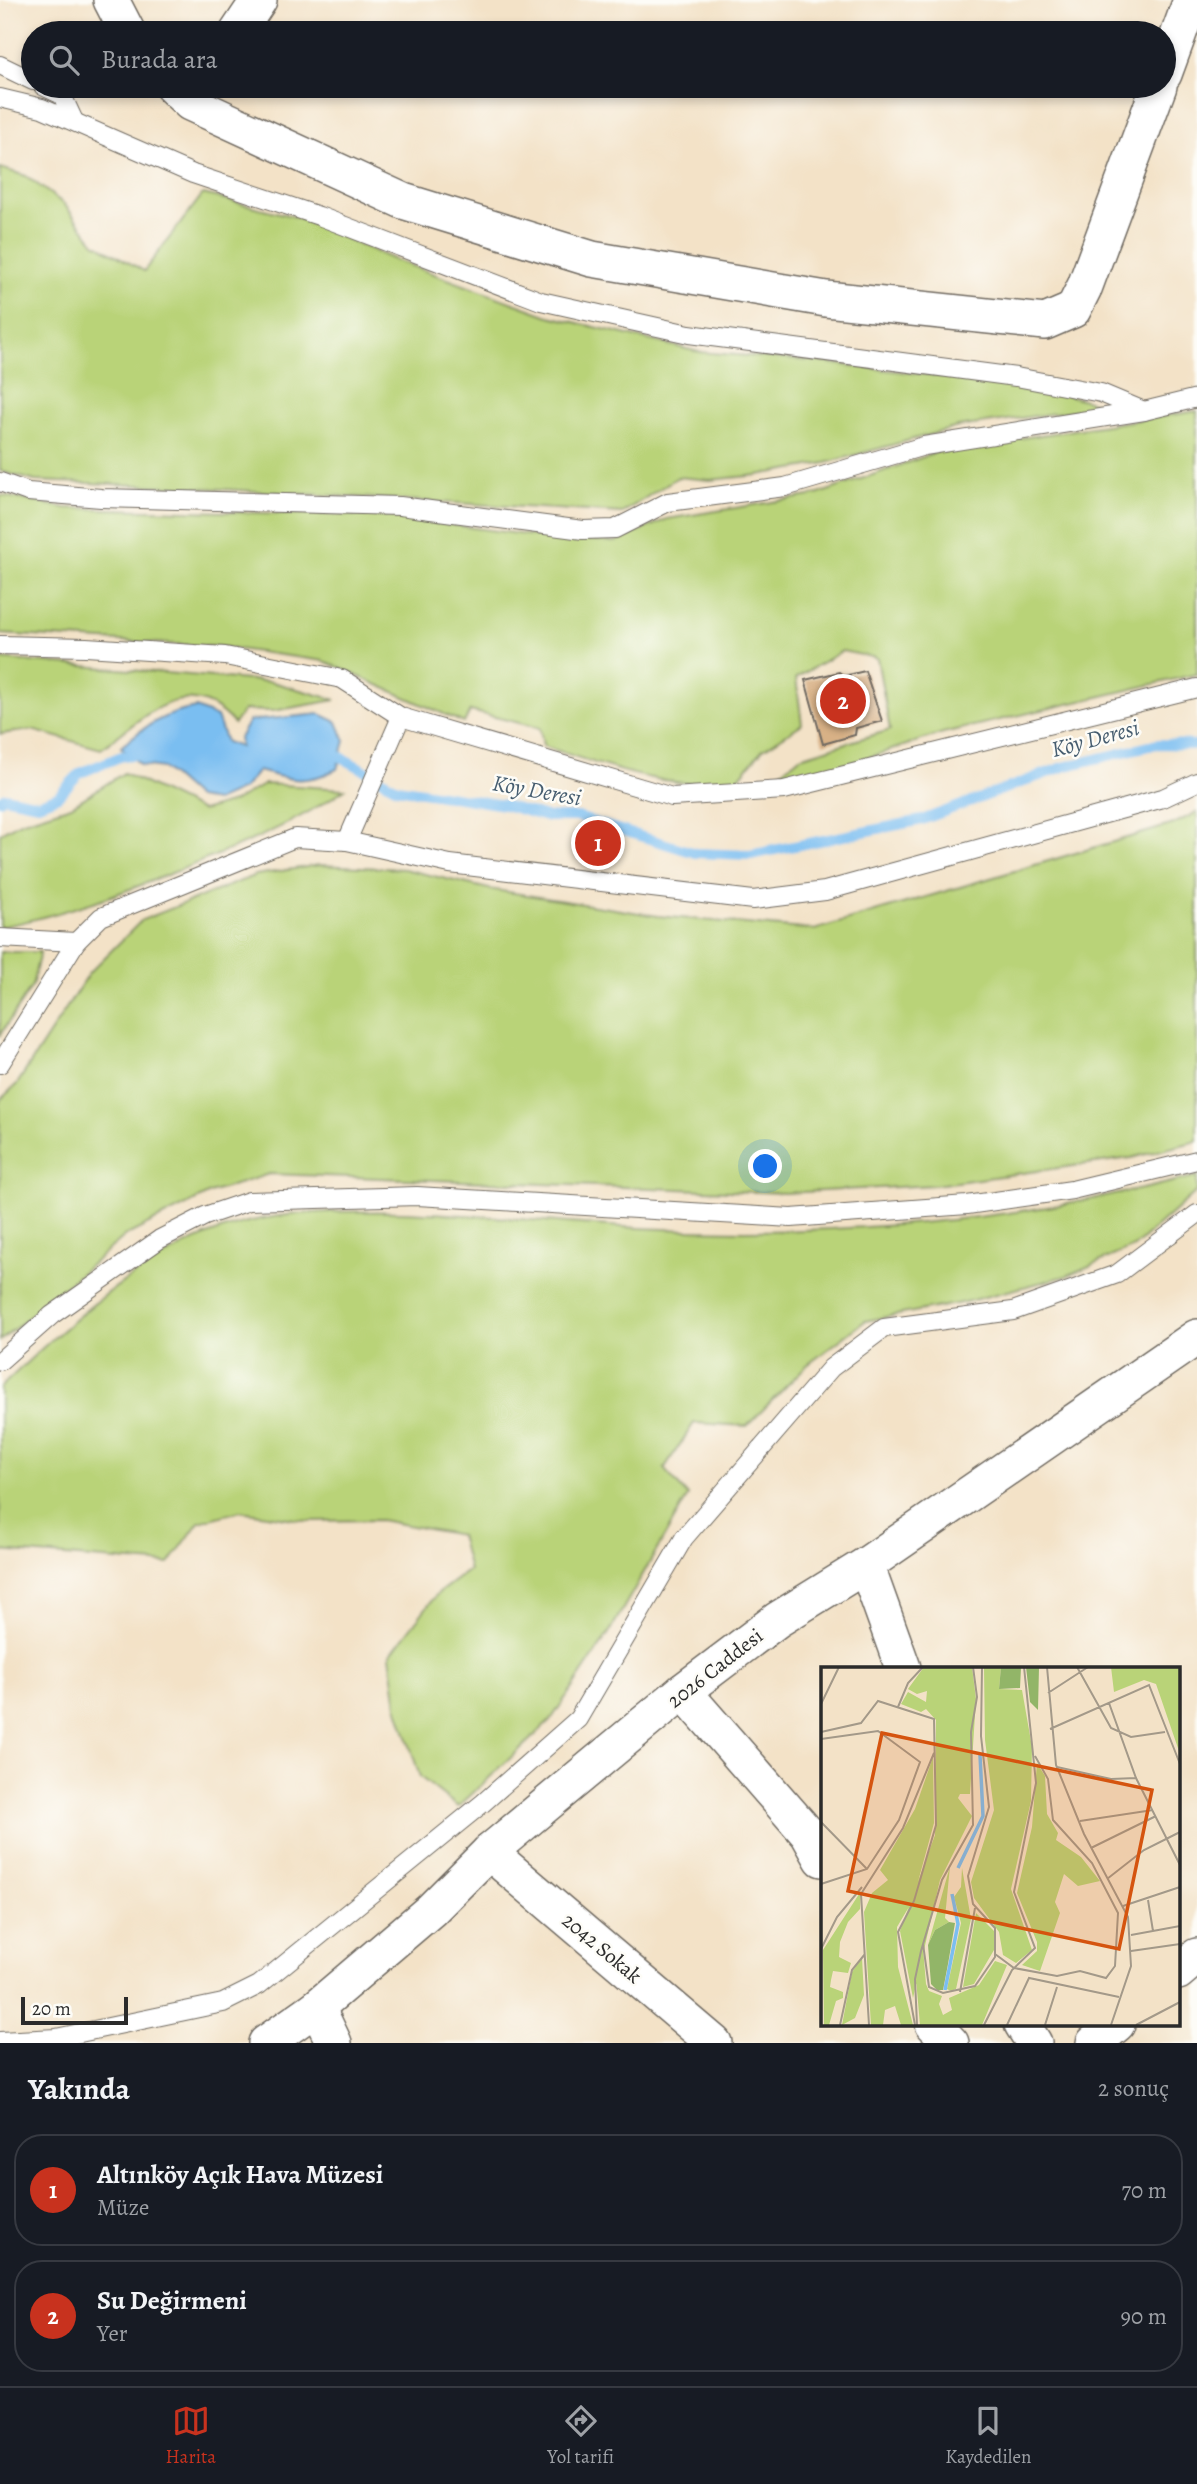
<!DOCTYPE html>
<html lang="tr">
<meta charset="utf-8">
<style>
body{margin:0;font-family:Alegreya,serif;background:#242831;color:#f1f3f6}
.scale{position:absolute;left:21px;bottom:18px;width:107px;box-sizing:border-box;padding-left:7px;border:4px solid #2b2b2b;border-top:0;font-size:19px;line-height:24px;white-space:nowrap;color:#2b2b2b;-webkit-text-stroke:5px #fdfcf7;paint-order:stroke}
.you{position:absolute;left:766px;top:1167px;width:24px;height:24px;margin:-18px;border:5px solid #fff;border-radius:50%;background:#1a73e8;box-shadow:0 0 0 10px #1a73e833}
.badge{display:grid;place-items:center;width:46px;height:46px;border-radius:50%;background:#c8321e;color:#fff;font-size:23px;font-weight:700}
.pin{position:absolute;translate:-50% -50%;border:4px solid #fff;box-shadow:0 2px 7px #0006}
.list{margin:0;padding:0;list-style:none}
h2{display:flex;justify-content:space-between;align-items:center;height:91px;margin:0;padding:0 28px;font-size:30px}
h2 small{font-size:23px;font-weight:400;color:#9ea1a6}
.list li{display:grid;grid-template-columns:46px 1fr auto;gap:21px;align-items:center;box-sizing:border-box;height:112px;margin:0 14px 14px;padding:0 14px;border:2px solid #363941;border-radius:28px}
.list b{display:block;font-size:26px;white-space:nowrap}
.list p{margin:0;font-size:23px;white-space:nowrap;color:#9ea1a6}
.list em{font-size:23px;font-style:normal;color:#9ea1a6}
.icon{flex:none;width:38px;height:38px;fill:none;stroke:currentColor;stroke-width:2;stroke-linecap:round;stroke-linejoin:round}
.map{position:relative;flex:none;width:1197px;height:2043px;overflow:hidden}
.search{position:absolute;background:#171b24;box-shadow:0 4px 10px #0003;left:21px;right:21px;top:21px;height:77px;display:flex;align-items:center;gap:18px;box-sizing:border-box;padding:0 24px;border-radius:38px;color:#9ea1a6;font-size:26px}
.sheet{height:343px;background:#171b24}
nav{display:flex;justify-content:space-around;align-items:center;box-sizing:border-box;height:98px;border-top:2px solid #363941;background:#171b24;font-size:19px;color:#9ea1a6}
nav a{display:grid;justify-items:center;gap:4px}
nav .on{color:#c8321e}
.map>svg:first-child{display:block}
.green{fill:#b9d378;stroke:#727f52;stroke-width:2}
.water{fill:#7abef1;stroke:#52748e;stroke-width:2}
.lines{fill:none;stroke-linecap:round;stroke-linejoin:round}
.stream{stroke:#7abef1;stroke-width:10}
.building{fill:#d8b186}
.lane-casing{stroke:#716b62;stroke-width:20}
.street-casing{stroke:#716b62;stroke-width:38}
.lane{stroke:#fff;stroke-width:18}
.street{stroke:#fff;stroke-width:35}
.labels{text-anchor:middle;stroke-width:5;stroke-linejoin:round;paint-order:stroke}
.street-label{font-size:21px;fill:#2b2b2b;stroke:#fdfcf7}
.water-label{font-size:23px;font-style:italic;fill:#475e70;stroke:#fdfcf7}
.inset-river{fill:none;stroke:#7abef1;stroke-width:3.5}
.inset-road{fill:none;stroke:#a39989;stroke-width:2}
.view{fill:#d5540f;fill-opacity:0.15;stroke:#d5540f;stroke-width:3.5}
.inset-edge{fill:none;stroke:#2b2b2b;stroke-width:3.5}
</style>
<div class="map">
<svg width="1197" height="2043" viewBox="0 0 1197 2043">
<rect width="100%" height="100%" fill="#fdfcf7"/>
<filter id="ink" filterUnits="userSpaceOnUse"><feTurbulence type="fractalNoise" baseFrequency=".0143" numOctaves="2"/><feDisplacementMap in="SourceGraphic" scale="14" xChannelSelector="R" yChannelSelector="G"/><feConvolveMatrix kernelMatrix="1 2 1 2 8 2 1 2 1" color-interpolation-filters="sRGB"/></filter>
<filter id="wash" filterUnits="userSpaceOnUse"><feTurbulence type="fractalNoise" baseFrequency=".00686" numOctaves="4" result="noise"/><feDisplacementMap in="SourceGraphic" scale="28" xChannelSelector="R" yChannelSelector="G"/><feGaussianBlur stdDeviation="1.57" result="paint"/><feColorMatrix in="noise" values="0 0 0 0 0 0 0 0 0 0 0 0 0 0 0 0 0 1.4 0 .05"/><feComposite in="paint" operator="in"/></filter>
<g filter="url(#wash)">
<rect width="100%" height="100%" fill="#f3e2c7"/>
<g class="green">
<polygon points="0,168 26,176 64,204 95,243 144,271 203,194 300,218 390,258 549,316 699,352 811,361 1047,389 1105,406 958,427 826,463 758,475 710,480 678,477 622,513 188,487 35,481 0,471"/>
<path d="M1197,411V674L943,733L858,761L767,783L800,757L890,730L877,658L842,651L796,678L802,724L762,750L736,781C669,792 606,766 543,746L540,728L470,711L464,723L324,661L223,647L0,634V495L66,508L384,516L542,537L615,542L667,519L816,495L943,450Z"/>
<path d="M0,659L272,682L336,700L273,711L244,710L234,724C187,670 144,717 101,749L32,730L0,734Z"/>
<path d="M124,773L202,811L233,802L265,784L345,789C294,825 235,848 177,871C119,894 62,915 0,927V833L20,822L71,806Z"/>
<polygon points="1197,812 1197,1141 1131,1158 935,1185 785,1193 269,1174 210,1193 125,1236 0,1341 0,1100 17,1084 89,973 142,920 256,875 319,865 404,869 489,889 658,916 814,930 1174,824"/>
<polygon points="0,952 40,952 32,986 0,1035"/>
<path d="M1197,1176V1191L1134,1247L1066,1276L961,1303L865,1321L806,1366L747,1426L694,1423L664,1469L688,1496L609,1633L550,1721L458,1807L420,1777L397,1706L390,1655L437,1594L469,1570L460,1535L380,1520L308,1521L240,1511L199,1522L169,1564L0,1551V1388C70,1321 147,1249 243,1223C294,1210 348,1211 400,1212C480,1214 559,1223 639,1228C824,1238 1017,1222 1197,1176Z"/>
</g>
<path class="water" d="M196,708L217,717L226,742L240,747L239,738L249,721L320,714L337,722L345,741L337,769C306,785 290,780 258,771L243,789L216,801L197,798L163,768L141,765L121,747C144,726 165,713 196,708Z"/>
<g class="lines">
<g class="stream">
<polyline points="328,754 337,755 397,788 504,805 546,817 578,817 695,853 750,855 922,820 1063,767 1157,744 1197,745"/>
<polyline points="0,800 4,797 38,804 58,796 80,773 122,756 142,754"/>
</g>
</g>
<g id="blocks">
<polygon class="building" points="865,671 882,721 856,728 855,735 823,744 805,680 839,672 844,676"/>
</g>
</g>
<g filter="url(#ink)">
<use href="#blocks" fill-opacity="0" stroke="#716b62" stroke-width="2"/>
<g class="lines">
<defs>
<g id="lane">
<polyline points="0,65 33,81"/>
<polyline points="43,86 62,95 74,121"/>
<polyline points="0,98 42,108 193,174 319,216 541,301 689,334 1016,377 1101,393 1144,411"/>
<polyline points="0,482 28,492 101,498 400,506 583,530 615,529 668,502 785,487 924,446 1144,411 1197,398"/>
<polyline points="0,645 86,647 225,656 342,679 401,717 672,797 784,790 1197,688"/>
<polyline points="347,841 401,717"/>
<polyline points="0,938 76,942"/>
<polyline points="0,1064 76,942 101,917 295,838 347,841 450,864 753,900 825,891 1163,798 1197,782"/>
<polyline points="0,1361 52,1315 160,1239 205,1216 249,1201 417,1196 791,1218 967,1205 1072,1190 1197,1160"/>
<polyline points="0,2041 56,2038 223,2003 259,1985 483,1803 578,1719 684,1538 831,1368 884,1328 1013,1311 1117,1274 1197,1214"/>
</g>
<g id="street">
<polyline points="111,0 128,33"/>
<polyline points="237,33 259,0"/>
<polyline points="1164,74 1191,0"/>
<polyline points="172,86 190,103 403,201 592,259 826,299 1045,322 1073,310 1085,286 1159,86"/>
<polyline points="866,1565 903,1668"/>
<polyline points="683,1691 808,1834 822,1859"/>
<polyline points="489,1852 714,2043"/>
<polyline points="1178,1972 1197,1956"/>
<polyline points="317,2007 334,2043"/>
<polyline points="933,2024 951,2043"/>
<polyline points="1022,2024 1034,2043"/>
<polyline points="266,2043 317,2007 431,1910 489,1852 683,1691 777,1620 866,1565 1197,1337"/>
<polyline points="1094,2043 1117,2024"/>
</g>
</defs>
<use href="#lane" class="lane-casing"/>
<use href="#street" class="street-casing"/>
<use href="#lane" class="lane"/>
<use href="#street" class="street"/>
</g>
</g>
<g class="labels">
<g class="street-label">
<text transform="translate(715 1668) rotate(-38)" y="7">2026 Caddesi</text>
<text transform="translate(602 1948) rotate(40)" y="7">2042 Sokak</text>
</g>
<g class="water-label">
<text transform="translate(1095 738) rotate(-15)" y="8">Köy Deresi</text>
<text transform="translate(537 790) rotate(10)" y="8">Köy Deresi</text>
</g>
</g>
<g transform="translate(821 1667)">
<rect width="359" height="359" fill="#f3e2c7"/>
<path d="M103,0H151L155,32L149,127H139L137,131L151,149L119,213L92,331L79,264L114,168L115,53L105,42L100,45L80,37L87,25L105,35L106,24L96,27L87,22ZM163,0H180L178,22L201,23L211,80L210,134L190,222L211,283L195,296L182,288L178,265L153,231L150,215L173,143L164,73ZM290,0H359V87L335,17L323,13L293,25ZM112,90L113,156L92,233L76,260L77,300L92,358H80L74,339L64,343L62,358H50L43,245L51,226L67,213L59,203L94,142ZM216,96L224,109L226,147L237,166L235,173L260,190L279,214L257,219L243,207L234,235L239,246L219,304L201,298L216,284V275L196,226L211,160ZM129,199L124,251L128,255L114,263L107,278ZM141,201L150,252L135,322L130,324L126,322L140,256L133,230L140,220ZM40,224L39,242L27,255L19,275L18,290L30,296L27,306L12,304L10,313L9,320L22,325V331L15,334L8,358H3L2,283ZM155,246L173,264V283L153,317L142,320ZM102,281L105,317L108,324L121,329L118,337L122,348L131,343L128,331L158,318L174,294L186,298L161,358H99L95,312ZM41,291L43,328L34,351L21,358L31,305Z" fill="#b9d378"/>
<path d="M180,0H200L199,21L178,22ZM205,0H218L217,43L209,35ZM128,255L134,256L127,297L122,323H116L110,317L107,278L114,263Z" fill="#92b568"/>
<path class="inset-river" d="M137,201L162,149L159,88M124,323L137,257L131,227"/>
<path class="inset-road" d="M226,0L235,98L263,167L307,250L310,299L290,358M256,0L290,61L310,70L344,65M227,26L267,0M288,36L315,111L359,198M0,37L18,0M77,40L87,16L102,0M229,62L328,18L359,97M0,65L40,56L57,34L113,52L115,158L93,234L77,265L94,358M0,72L57,64L99,95L78,153L46,202L0,217M236,100L290,112L315,111M259,154L332,143M0,155L46,202M270,181L335,149M286,212L323,183L359,165M327,233L332,264M302,239L359,220M310,268L359,259M102,277L108,320L122,326L154,319L174,290V261L152,237L147,209L168,140L160,69L161,0M0,282L16,250L41,220M310,284L359,277M174,287L193,301L236,309L259,304L285,311L294,299L297,246L271,196L232,153L227,112L214,89M139,325L154,241M19,358L31,303L44,287M48,358L40,227L82,161L113,86M96,358L94,312L100,284L121,213L152,158L150,65L156,30L152,0M163,358L191,303L214,281L193,225L215,116L203,0M186,358L208,311L298,330M224,358L236,320M315,358L359,335"/>
<path class="view" d="M61,66L331,123L298,282L27,224Z"/>
<rect width="359" height="359" class="inset-edge"/>
</g>
</svg>
<div class="scale">20 m</div>
<div class="you"></div>
<div class="pin badge" style="left:598px;top:843px">1</div>
<div class="pin badge" style="left:843px;top:701px">2</div>
<div class="search"><svg class="icon" aria-label="search" viewBox="0 0 24 24"><circle cx="10" cy="10" r="6"/><path d="M15 15l6 6"/></svg>Burada ara</div>
</div>
<section class="sheet">
<h2>Yakında<small>2 sonuç</small></h2>
<ul class="list">
<li><span class="badge">1</span><div><b>Altınköy Açık Hava Müzesi</b><p>Müze</p></div><em>70 m</em></li>
<li><span class="badge">2</span><div><b>Su Değirmeni</b><p>Yer</p></div><em>90 m</em></li>
</ul>
</section>
<nav>
<a class="on"><svg class="icon" aria-label="map" viewBox="0 0 24 24"><path d="M3 6l6-2 6 2 6-2v14l-6 2-6-2-6 2zM9 4v14M15 6v14"/></svg>Harita</a>
<a><svg class="icon" aria-label="directions" viewBox="0 0 24 24"><path d="M12 3l9 9-9 9-9-9zM9 14v-3h6M13 9l2 2-2 2"/></svg>Yol tarifi</a>
<a><svg class="icon" aria-label="saved" viewBox="0 0 24 24"><path d="M7 4h10v16l-5-4-5 4z"/></svg>Kaydedilen</a>
</nav>
